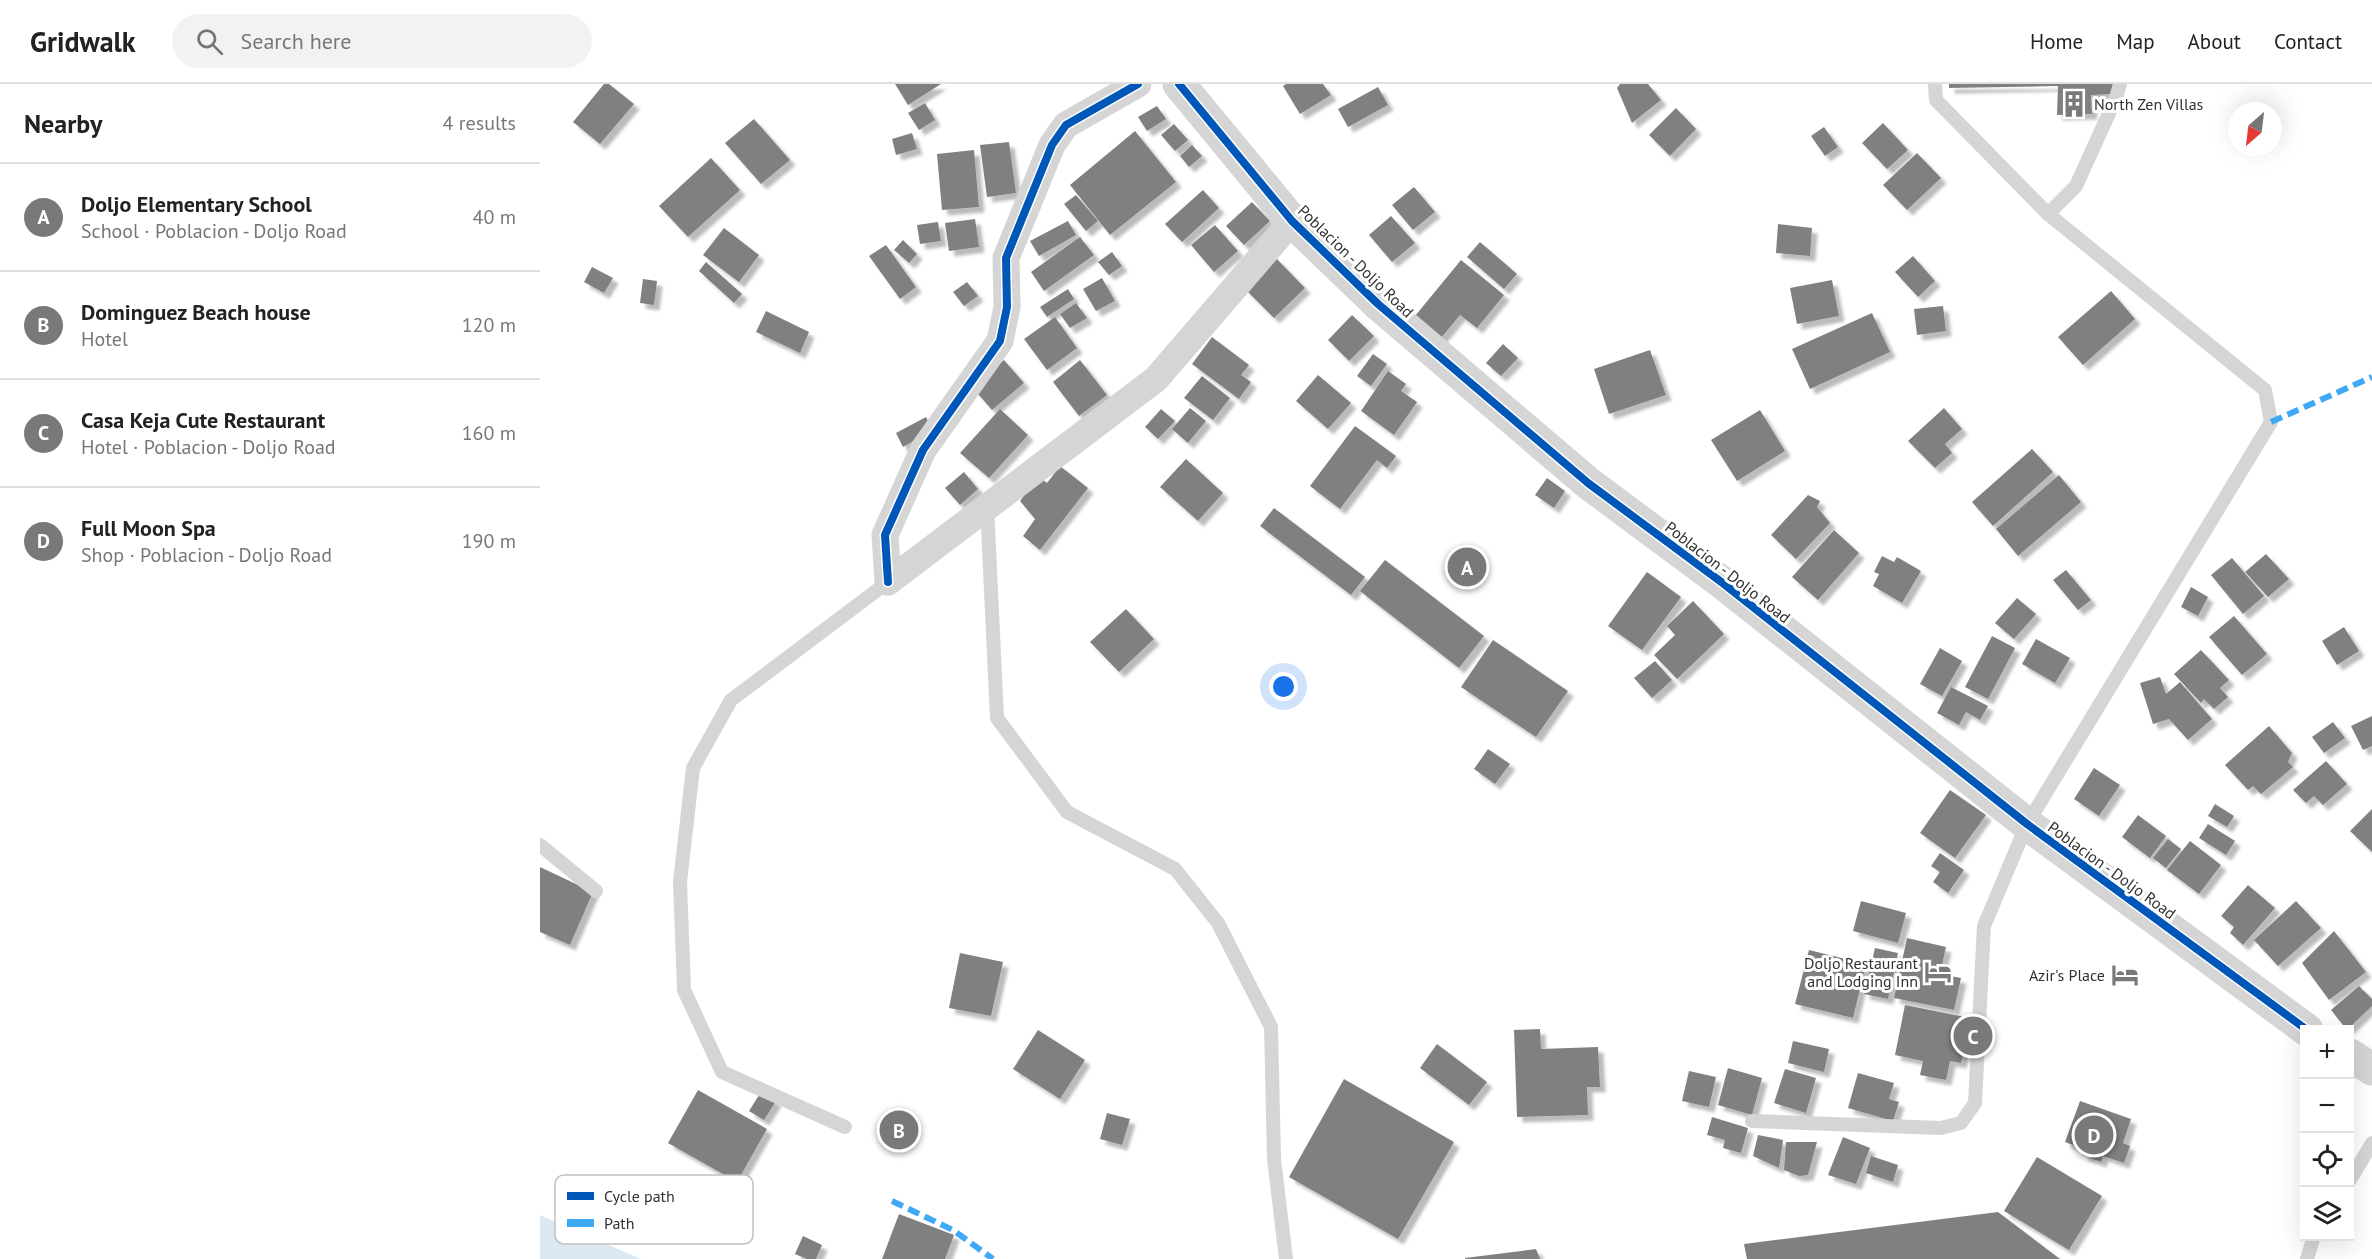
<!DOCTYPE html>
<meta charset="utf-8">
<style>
body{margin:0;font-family:"PT Sans",sans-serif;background:#f2f2f2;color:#222}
.controls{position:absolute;right:18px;bottom:18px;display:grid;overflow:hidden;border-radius:0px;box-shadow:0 6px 24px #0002}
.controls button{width:54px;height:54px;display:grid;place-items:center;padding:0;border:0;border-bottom:2px solid #e0e0e0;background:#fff;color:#222;font:30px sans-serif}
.compass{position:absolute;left:1688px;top:18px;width:54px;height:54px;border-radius:50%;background:#fff;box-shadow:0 6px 24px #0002;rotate:208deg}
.you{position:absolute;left:744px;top:603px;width:21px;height:21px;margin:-15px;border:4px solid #fff;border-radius:50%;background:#1a73e8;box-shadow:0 0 0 9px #1a73e833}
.badge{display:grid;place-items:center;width:39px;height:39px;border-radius:50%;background:#797979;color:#fff;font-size:20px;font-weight:700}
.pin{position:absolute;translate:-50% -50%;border:3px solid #fff;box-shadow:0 2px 6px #0006}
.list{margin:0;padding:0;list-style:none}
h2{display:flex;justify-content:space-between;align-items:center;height:78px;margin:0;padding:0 24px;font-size:26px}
h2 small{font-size:20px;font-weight:400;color:#767676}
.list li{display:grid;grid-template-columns:39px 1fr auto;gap:18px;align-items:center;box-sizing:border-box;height:108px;padding:0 24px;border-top:2px solid #e0e0e0}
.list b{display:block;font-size:22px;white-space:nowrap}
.list p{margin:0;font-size:20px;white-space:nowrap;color:#767676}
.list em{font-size:20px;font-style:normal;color:#767676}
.icon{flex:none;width:33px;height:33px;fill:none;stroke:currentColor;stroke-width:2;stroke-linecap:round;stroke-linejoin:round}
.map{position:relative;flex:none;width:1832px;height:1175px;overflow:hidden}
header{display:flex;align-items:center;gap:36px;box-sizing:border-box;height:84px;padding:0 30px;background:#fff;border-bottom:2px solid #e0e0e0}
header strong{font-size:28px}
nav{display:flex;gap:33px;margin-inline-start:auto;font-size:21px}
.search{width:420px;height:54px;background:#f2f2f2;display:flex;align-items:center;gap:15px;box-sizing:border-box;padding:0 21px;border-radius:33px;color:#767676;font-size:22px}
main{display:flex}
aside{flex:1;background:#fff}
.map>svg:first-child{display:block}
.water{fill:#dce8f2}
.building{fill:#808080;filter:url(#shadow)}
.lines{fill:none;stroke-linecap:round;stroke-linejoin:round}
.service{stroke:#d5d5d5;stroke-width:14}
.minor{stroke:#d5d5d5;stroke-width:27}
.tertiary{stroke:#d5d5d5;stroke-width:33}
.quiet{stroke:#3fa9f5;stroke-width:6;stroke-dasharray:12 6;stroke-linecap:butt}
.cycleway-casing{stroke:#fff;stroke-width:11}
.cycleway{stroke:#0057b8;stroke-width:8}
.labels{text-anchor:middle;stroke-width:6;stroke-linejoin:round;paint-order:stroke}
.poi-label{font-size:16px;fill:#313131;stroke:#fff;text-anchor:end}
.street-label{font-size:16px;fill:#313131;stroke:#fff}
.key{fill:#fff;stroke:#c1c1c1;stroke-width:1.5}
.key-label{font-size:16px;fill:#313131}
</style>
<header>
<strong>Gridwalk</strong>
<div class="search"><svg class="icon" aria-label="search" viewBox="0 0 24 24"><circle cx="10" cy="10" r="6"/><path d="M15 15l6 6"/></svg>Search here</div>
<nav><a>Home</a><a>Map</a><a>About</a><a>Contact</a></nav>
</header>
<main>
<aside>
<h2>Nearby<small>4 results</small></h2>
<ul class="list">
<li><span class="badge">A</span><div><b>Doljo Elementary School</b><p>School · Poblacion - Doljo Road</p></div><em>40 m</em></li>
<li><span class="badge">B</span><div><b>Dominguez Beach house</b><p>Hotel</p></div><em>120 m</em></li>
<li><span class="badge">C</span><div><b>Casa Keja Cute Restaurant</b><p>Hotel · Poblacion - Doljo Road</p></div><em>160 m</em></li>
<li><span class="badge">D</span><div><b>Full Moon Spa</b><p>Shop · Poblacion - Doljo Road</p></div><em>190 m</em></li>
</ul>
</aside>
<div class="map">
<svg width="1832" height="1175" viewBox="0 0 1832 1175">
<defs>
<filter id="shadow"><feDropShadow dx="5.5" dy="5.5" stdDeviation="1.5" flood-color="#0004"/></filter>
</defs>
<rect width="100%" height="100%" fill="#fff"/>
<polygon class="water" points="0,1131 101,1175 0,1175"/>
<g class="building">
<polygon points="64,0 69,0 94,20 60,60 33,38"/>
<polygon points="355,0 401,0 368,21"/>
<polygon points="746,0 783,0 791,11 760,30 743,2"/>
<polygon points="1080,0 1108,0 1121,16 1092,39 1077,4"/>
<polygon points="1409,0 1573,0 1573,10 1551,11 1552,30 1517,31 1518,2 1409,4"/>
<polygon points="838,3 848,21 808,43 798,25"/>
<polygon points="385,19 395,36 379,46 368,29"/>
<polygon points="617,22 626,35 607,47 598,33"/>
<polygon points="1136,24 1156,45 1130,72 1109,51"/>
<polygon points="214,35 250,76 221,100 185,59"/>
<polygon points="1343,39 1368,66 1347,85 1322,59"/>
<polygon points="634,40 648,56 635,67 621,51"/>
<polygon points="1284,43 1298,63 1285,72 1271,52"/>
<polygon points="595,47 636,98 570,151 530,101"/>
<polygon points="372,49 377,65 356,71 352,55"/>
<polygon points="469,58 476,109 447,113 440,61"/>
<polygon points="652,61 662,72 649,83 640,72"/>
<polygon points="434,66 439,123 402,126 397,70"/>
<polygon points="1377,69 1401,94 1367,126 1343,101"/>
<polygon points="171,74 200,106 148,153 119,122"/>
<polygon points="874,103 895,128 873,146 852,121"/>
<polygon points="663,106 679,124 642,158 625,140"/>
<polygon points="536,111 558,137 546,147 524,120"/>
<polygon points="712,118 730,137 704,161 686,142"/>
<polygon points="851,132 875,159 852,178 829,151"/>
<polygon points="435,135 439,163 409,167 405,139"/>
<polygon points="528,137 536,151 499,172 490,157"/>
<polygon points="398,138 401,157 380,160 377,141"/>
<polygon points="1238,140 1272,144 1270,172 1236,169"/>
<polygon points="675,141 698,167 674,188 651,161"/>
<polygon points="184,144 219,171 199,198 163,171"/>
<polygon points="540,153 554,171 504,207 491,188"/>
<polygon points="363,156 377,170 369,179 354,166"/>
<polygon points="940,158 977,190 964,205 927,173"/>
<polygon points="346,161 376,203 360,215 329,172"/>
<polygon points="572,168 582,182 569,191 558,178"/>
<polygon points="1373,172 1395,197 1378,213 1355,188"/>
<polygon points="736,174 765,204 734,234 704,204"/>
<polygon points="921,176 964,211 937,244 920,231 901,254 875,232"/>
<polygon points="166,178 202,210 194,219 159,187"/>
<polygon points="52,183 73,194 64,209 44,198"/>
<polygon points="562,194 575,217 556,227 543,205"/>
<polygon points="103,195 117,197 114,221 100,219"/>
<polygon points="1292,196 1299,232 1257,240 1250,204"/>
<polygon points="427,198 438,212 424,222 413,208"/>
<polygon points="528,205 534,215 507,233 500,223"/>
<polygon points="1571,207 1595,235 1543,281 1518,253"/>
<polygon points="536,219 547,234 530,244 520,230"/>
<polygon points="1403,222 1406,247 1377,251 1374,225"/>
<polygon points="226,227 269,248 260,269 216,248"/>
<polygon points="1332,229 1350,268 1270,305 1252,265"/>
<polygon points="812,231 834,252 809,277 788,256"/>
<polygon points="515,233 537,264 507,286 484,255"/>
<polygon points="672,253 709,281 701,291 711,298 699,315 652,280"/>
<polygon points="963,260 978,274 961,292 946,279"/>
<polygon points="1110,266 1126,311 1069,330 1054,285"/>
<polygon points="833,270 847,280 831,302 817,292"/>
<polygon points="464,276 484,299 452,326 432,303"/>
<polygon points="540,276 567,311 539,332 513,298"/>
<polygon points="848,287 866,300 861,307 877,318 854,351 821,327"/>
<polygon points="778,291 811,319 788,345 756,317"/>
<polygon points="662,292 690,314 673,336 644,314"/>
<polygon points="650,324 666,337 648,359 632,345"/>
<polygon points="1404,324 1422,345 1405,360 1412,369 1395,384 1368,357"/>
<polygon points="460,325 488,351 449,394 420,369"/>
<polygon points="621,325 635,337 618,355 605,343"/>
<polygon points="1220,326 1245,367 1197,397 1171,356"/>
<polygon points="386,333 393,346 363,363 356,349"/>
<polygon points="815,342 856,372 847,384 837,376 800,425 770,402"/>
<polygon points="1492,365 1513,388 1453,442 1432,418"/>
<polygon points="646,375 683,409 658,437 620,403"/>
<polygon points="520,382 548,404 500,466 483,452 495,435 480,417 498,392 507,399"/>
<polygon points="424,388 438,405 420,421 405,404"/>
<polygon points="1519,391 1541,418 1478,472 1456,445"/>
<polygon points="1007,394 1025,407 1014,424 995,411"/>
<polygon points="1268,411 1280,417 1277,423 1290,439 1256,475 1231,451"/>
<polygon points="734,424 825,493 811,511 720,442"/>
<polygon points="1294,446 1319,469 1278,516 1252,493"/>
<polygon points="1726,470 1749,495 1728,513 1705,488"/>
<polygon points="1342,472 1354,478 1357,473 1381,487 1362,519 1333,502 1339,490 1334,488"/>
<polygon points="1692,474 1724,512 1703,530 1671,491"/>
<polygon points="845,476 944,552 919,584 820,507"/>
<polygon points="1526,486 1551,516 1538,526 1513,496"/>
<polygon points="1107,488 1141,513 1102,566 1068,542"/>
<polygon points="1651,503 1668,513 1658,532 1641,523"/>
<polygon points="1477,514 1496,530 1474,555 1455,539"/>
<polygon points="1153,517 1184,550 1137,595 1114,571 1135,551 1127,542"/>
<polygon points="586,525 614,555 579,588 550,558"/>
<polygon points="1694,532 1727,570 1702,591 1669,553"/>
<polygon points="1804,543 1819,567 1797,581 1782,557"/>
<polygon points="1452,552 1475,564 1448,615 1425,603"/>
<polygon points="1496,555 1530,574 1515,599 1482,580"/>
<polygon points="953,556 1028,607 996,653 921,603"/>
<polygon points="1400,564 1422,577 1402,612 1380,600"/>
<polygon points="1661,566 1689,596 1680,604 1688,613 1674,625 1664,615 1661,619 1634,590"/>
<polygon points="1115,577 1132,596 1112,614 1094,594"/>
<polygon points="1620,593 1626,610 1640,598 1672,635 1648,656 1629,635 1613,640 1600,599"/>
<polygon points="1411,603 1448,622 1440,636 1426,628 1419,641 1397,629"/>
<polygon points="1832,632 1832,662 1823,666 1811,642"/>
<polygon points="1793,638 1805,654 1784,669 1772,653"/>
<polygon points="1729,642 1752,669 1748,678 1753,683 1721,710 1713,702 1708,706 1685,681"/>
<polygon points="948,665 970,680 955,700 934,685"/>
<polygon points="1786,677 1807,700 1783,721 1774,712 1766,719 1753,706"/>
<polygon points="1554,684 1580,701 1559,732 1534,715"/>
<polygon points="1410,706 1446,731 1415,774 1380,749"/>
<polygon points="1675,720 1694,732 1687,743 1668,732"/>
<polygon points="1832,725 1832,768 1810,747"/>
<polygon points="1598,731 1626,752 1610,774 1582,753"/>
<polygon points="1668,740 1695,757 1686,771 1659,754"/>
<polygon points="1628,755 1641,765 1626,784 1613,774"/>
<polygon points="1650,757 1681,781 1659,810 1627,786"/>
<polygon points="1400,769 1424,786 1408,809 1393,798 1400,788 1391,782"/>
<polygon points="0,783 53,808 30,861 0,848"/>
<polygon points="1708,801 1735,824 1703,861 1690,849 1694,843 1681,832"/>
<polygon points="1321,817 1366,829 1358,859 1313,847"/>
<polygon points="1756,817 1781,844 1738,882 1714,856"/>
<polygon points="1794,847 1826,888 1789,916 1762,879"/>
<polygon points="1367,854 1406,863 1400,890 1421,894 1414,926 1354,914"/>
<polygon points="1335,864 1358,869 1348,915 1324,910"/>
<polygon points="1269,866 1326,880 1313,934 1255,920"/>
<polygon points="420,869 463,878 451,932 409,924"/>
<polygon points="1819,902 1832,915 1832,922 1807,946 1791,926"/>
<polygon points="1365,921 1430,934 1421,979 1410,977 1406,996 1380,991 1383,977 1355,971"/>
<polygon points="1000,945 1001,965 1058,963 1060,1003 1047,1003 1048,1031 977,1033 974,946"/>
<polygon points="498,946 545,976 520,1015 473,985"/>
<polygon points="1253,957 1289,965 1284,988 1248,979"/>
<polygon points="897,960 947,998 929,1021 880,984"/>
<polygon points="1188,984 1222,994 1212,1031 1178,1021"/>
<polygon points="1245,985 1276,994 1266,1029 1234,1019"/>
<polygon points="1149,987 1176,993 1169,1023 1142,1017"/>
<polygon points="1318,989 1354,999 1349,1015 1359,1018 1353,1037 1308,1024"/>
<polygon points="804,995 914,1058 858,1155 749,1093"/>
<polygon points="158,1006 227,1045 197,1098 128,1059"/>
<polygon points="221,1008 236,1017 224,1036 209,1027"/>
<polygon points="1540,1017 1591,1035 1583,1059 1590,1062 1584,1079 1563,1072 1561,1078 1542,1071 1544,1065 1525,1058"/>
<polygon points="567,1029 590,1035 582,1061 560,1055"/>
<polygon points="1172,1033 1208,1044 1201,1069 1183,1064 1185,1056 1167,1051"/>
<polygon points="1218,1051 1243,1056 1239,1084 1213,1072"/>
<polygon points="1303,1053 1330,1064 1316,1100 1288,1091"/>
<polygon points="1246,1058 1277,1058 1268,1091 1259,1092 1244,1086"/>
<polygon points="1331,1072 1358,1081 1353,1098 1326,1089"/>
<polygon points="1497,1073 1562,1112 1529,1166 1464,1127"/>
<polygon points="1458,1128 1520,1175 1207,1175 1204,1160"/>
<polygon points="359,1130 414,1151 405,1175 342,1175"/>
<polygon points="263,1152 282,1161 276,1175 267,1175 255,1170"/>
<polygon points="996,1165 1000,1175 925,1175 925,1174"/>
</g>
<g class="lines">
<g class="service">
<polyline points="1508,130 1536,102 1576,14 1580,0"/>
<polyline points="447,422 457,634 527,728 635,785 678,839 731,943 734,1075 746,1175"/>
<polyline points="0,761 56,807"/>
<polyline points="1212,1037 1401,1044 1421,1039 1435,1019 1444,842 1487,740 1731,338 1725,306 1508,130 1396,16 1395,0"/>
<polyline points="305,1043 182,988 144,906 140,798 153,684 191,616 348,498"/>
<polyline points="1810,1096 1832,1059"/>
<polyline points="1767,1175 1774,1152"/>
</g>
<g class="minor">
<polyline points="348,498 345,451 383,366 460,257 467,223 466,174 512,61 526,41 598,0"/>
<polyline points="348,498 616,295 752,137"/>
</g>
<g class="tertiary">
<polyline points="639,0 752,137 838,220 1048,399 1184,500 1487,740 1767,946"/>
<polyline points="1810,971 1832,985"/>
</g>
<g class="quiet">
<polyline points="1731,338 1832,293"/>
<polyline points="352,1117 413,1146 453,1175"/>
</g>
<defs>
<g id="cycleway">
<polyline points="639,0 752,137 838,220 1048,399 1184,500 1487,740 1767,946"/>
<polyline points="348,498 345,451 383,366 460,257 467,223 466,174 512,61 526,41 598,0"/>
</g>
</defs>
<use href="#cycleway" class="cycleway-casing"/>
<use href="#cycleway" class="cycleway"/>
</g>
<defs>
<symbol id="building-bare" viewBox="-9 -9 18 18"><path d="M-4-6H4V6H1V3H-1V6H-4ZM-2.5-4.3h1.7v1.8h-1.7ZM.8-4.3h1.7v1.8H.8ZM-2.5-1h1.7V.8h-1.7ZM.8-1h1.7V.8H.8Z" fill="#797979" stroke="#fff" stroke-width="2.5" paint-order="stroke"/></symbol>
<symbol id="hotel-bare" viewBox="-9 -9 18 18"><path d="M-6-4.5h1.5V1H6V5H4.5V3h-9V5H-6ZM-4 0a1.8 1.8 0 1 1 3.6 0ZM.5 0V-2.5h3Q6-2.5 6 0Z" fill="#797979" stroke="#fff" stroke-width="2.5" paint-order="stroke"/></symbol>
</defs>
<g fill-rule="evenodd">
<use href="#building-bare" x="1515" y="1" width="38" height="38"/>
<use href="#hotel-bare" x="1379" y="869" width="38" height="38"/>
<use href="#hotel-bare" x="1566" y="872" width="38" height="38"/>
</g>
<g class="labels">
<g class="poi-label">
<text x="1554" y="26" text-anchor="start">North Zen Villas</text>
<text x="1378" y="885">Doljo Restaurant<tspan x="1378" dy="18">and Lodging Inn</tspan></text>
<text x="1565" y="897">Azir's Place</text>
</g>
<g class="street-label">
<text transform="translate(816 177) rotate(44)" y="6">Poblacion - Doljo Road</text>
<text transform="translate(1188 488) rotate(38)" y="6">Poblacion - Doljo Road</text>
<text transform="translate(1572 786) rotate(36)" y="6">Poblacion - Doljo Road</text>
</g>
</g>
<rect x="15" y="1091" width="198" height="69" rx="9" class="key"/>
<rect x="27" y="1108" width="27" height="8" fill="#0057b8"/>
<rect x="27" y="1135" width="27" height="8" fill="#3fa9f5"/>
<g class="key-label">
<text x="64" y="1118">Cycle path</text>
<text x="64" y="1145">Path</text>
</g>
</svg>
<div class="controls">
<button>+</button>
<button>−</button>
<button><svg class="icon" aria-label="locate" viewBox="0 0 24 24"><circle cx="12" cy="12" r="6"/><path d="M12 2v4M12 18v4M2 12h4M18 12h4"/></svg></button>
<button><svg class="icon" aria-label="layers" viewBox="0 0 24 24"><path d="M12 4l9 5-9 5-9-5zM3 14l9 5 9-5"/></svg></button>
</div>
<svg class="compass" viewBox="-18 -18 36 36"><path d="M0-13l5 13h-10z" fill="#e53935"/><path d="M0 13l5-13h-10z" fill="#767676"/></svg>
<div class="you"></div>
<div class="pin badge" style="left:927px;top:483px">A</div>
<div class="pin badge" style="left:359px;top:1046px">B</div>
<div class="pin badge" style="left:1433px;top:952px">C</div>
<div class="pin badge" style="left:1554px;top:1051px">D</div>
</div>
</main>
